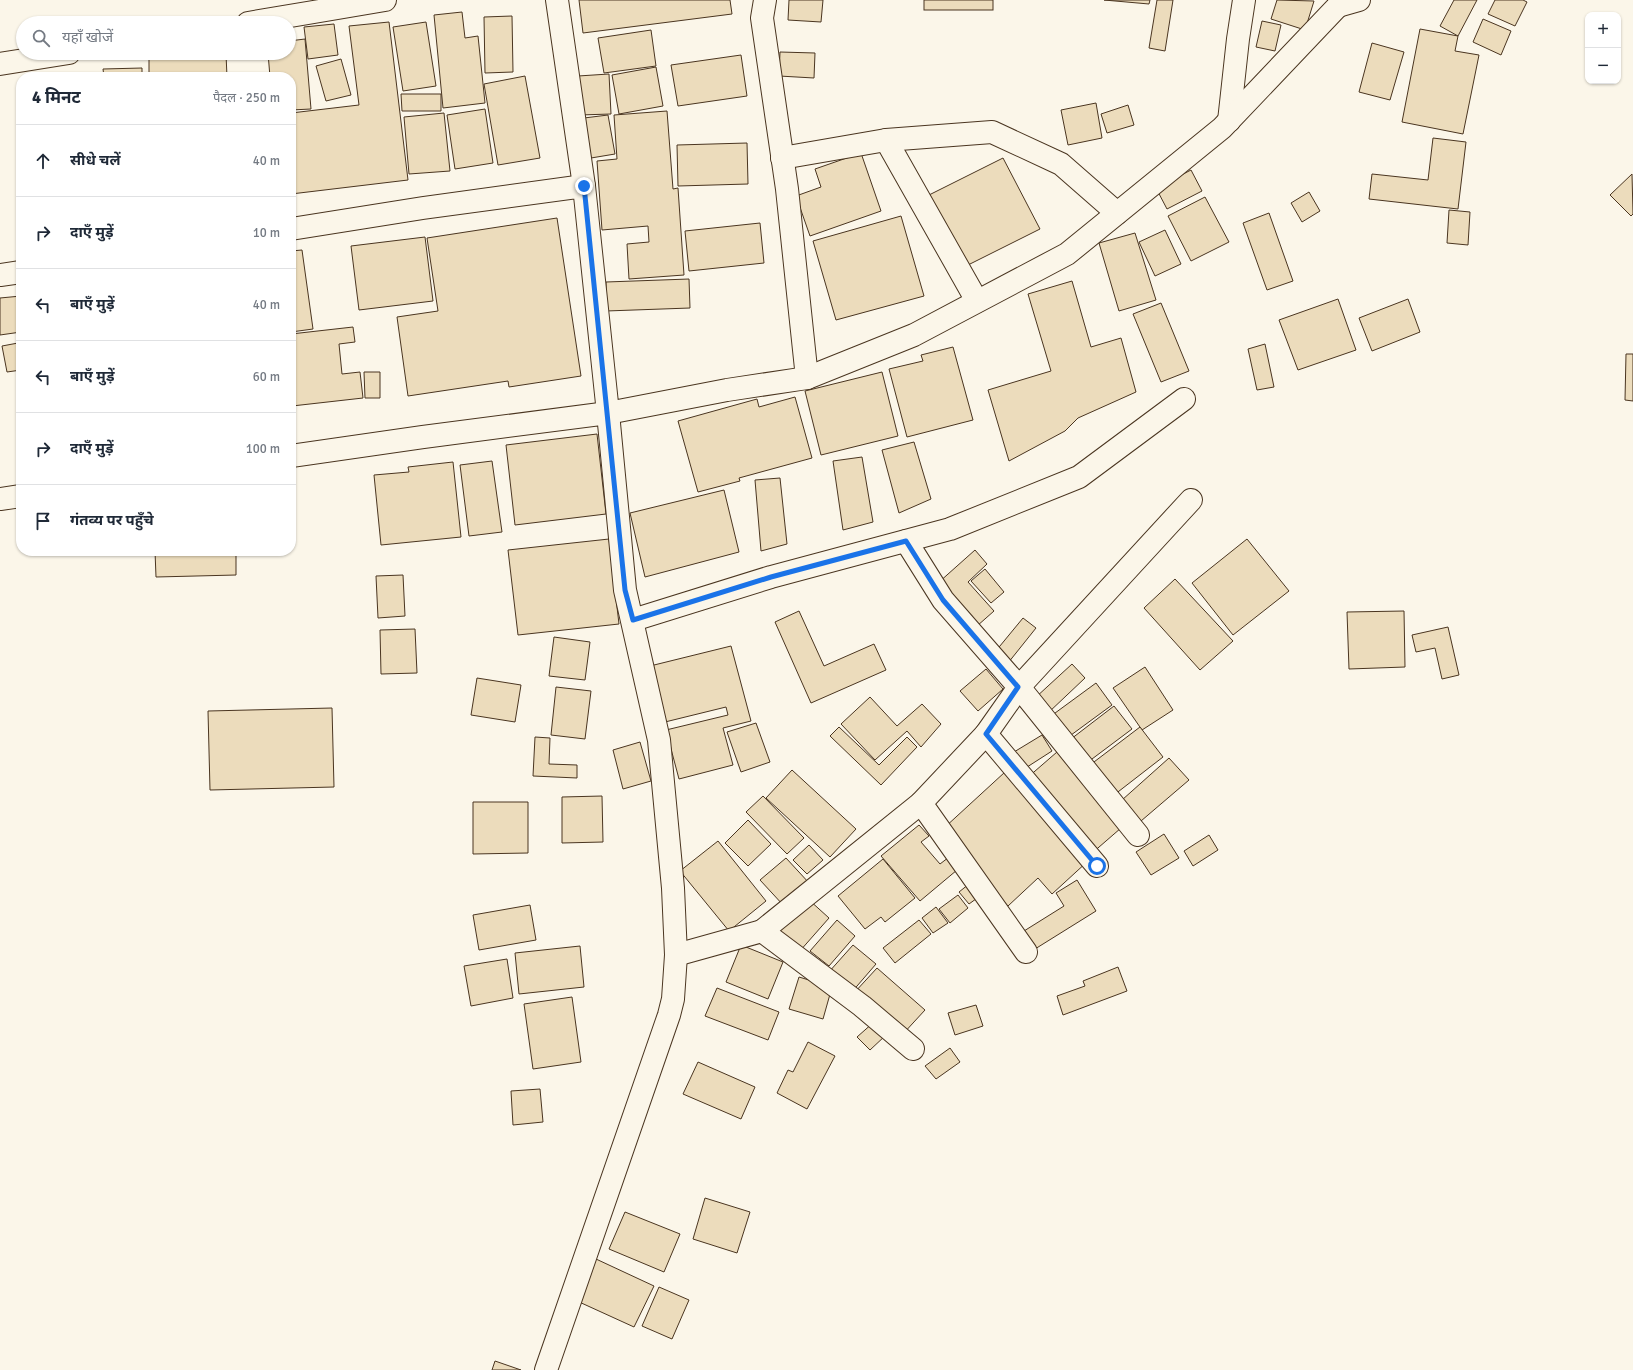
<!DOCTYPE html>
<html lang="hi">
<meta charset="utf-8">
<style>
body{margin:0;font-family:Signika,"Noto Sans Devanagari",sans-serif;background:#f2f2f3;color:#1f2937}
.controls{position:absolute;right:12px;top:12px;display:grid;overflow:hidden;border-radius:8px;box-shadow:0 1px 3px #0004}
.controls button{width:36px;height:36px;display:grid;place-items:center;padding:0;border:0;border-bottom:1px solid #e0e1e3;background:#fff;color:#1f2937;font:20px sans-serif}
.stop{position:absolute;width:12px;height:12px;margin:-9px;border:3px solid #1a73e8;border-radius:50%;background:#fff}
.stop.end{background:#1a73e8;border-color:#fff;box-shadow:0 1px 4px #0008}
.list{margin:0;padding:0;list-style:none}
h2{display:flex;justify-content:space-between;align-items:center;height:52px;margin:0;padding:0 16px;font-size:17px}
h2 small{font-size:13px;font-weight:400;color:#747a83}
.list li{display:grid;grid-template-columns:26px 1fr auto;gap:12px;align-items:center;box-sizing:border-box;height:72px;padding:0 16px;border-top:1px solid #e0e1e3}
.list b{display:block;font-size:15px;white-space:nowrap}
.list em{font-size:13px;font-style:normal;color:#747a83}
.icon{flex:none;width:22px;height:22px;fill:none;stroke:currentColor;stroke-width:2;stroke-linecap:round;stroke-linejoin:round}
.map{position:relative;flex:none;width:1633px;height:1370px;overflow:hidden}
.search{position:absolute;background:#fff;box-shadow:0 1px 3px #0004;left:16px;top:16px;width:280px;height:44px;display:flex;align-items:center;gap:10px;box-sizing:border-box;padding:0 14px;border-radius:22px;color:#747a83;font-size:15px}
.panel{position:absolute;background:#fff;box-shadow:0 1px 3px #0004;left:16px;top:72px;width:280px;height:484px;border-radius:16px}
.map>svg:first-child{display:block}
.building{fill:#ecdcbc;stroke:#4a3520}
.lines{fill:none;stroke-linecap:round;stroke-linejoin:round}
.street-casing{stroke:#4a3520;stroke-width:24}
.street{stroke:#fbf6e9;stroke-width:22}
.route{stroke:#1a73e8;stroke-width:5}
</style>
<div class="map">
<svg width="1633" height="1370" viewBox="0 0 1633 1370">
<rect width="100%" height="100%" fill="#fbf6e9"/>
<g class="building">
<polygon points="579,0 730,0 732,14 583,33"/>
<polygon points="789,0 823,0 821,22 788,20"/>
<rect x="924" y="0" width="69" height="10"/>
<polygon points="1104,0 1150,0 1149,4"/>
<polygon points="1157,0 1173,0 1165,51 1149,48"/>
<polygon points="1277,0 1314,1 1305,30 1271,19"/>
<polygon points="1454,0 1477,0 1458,36 1440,26"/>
<polygon points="1495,0 1523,0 1527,2 1515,26 1488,14"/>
<polygon points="462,12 465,38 478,36 485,103 443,108 434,15"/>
<polygon points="512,16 513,72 485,73 484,17"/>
<polygon points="1483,19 1511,31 1501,55 1473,42"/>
<polygon points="1262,21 1281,25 1275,51 1256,47"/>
<polygon points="389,22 408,180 291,194 291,113 359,105 349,26"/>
<polygon points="426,22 436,86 403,91 393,27"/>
<polygon points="334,24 338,55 308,59 304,27"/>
<polygon points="1420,29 1458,36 1455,51 1479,55 1463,134 1402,122"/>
<polygon points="651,30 656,66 604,73 598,38"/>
<polygon points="305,39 311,109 291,110 291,77 270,77 268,53 289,53 289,41"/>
<polygon points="1372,43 1404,52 1390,100 1359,92"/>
<polygon points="780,52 815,53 814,78 779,76"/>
<polygon points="226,54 227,77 149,77 149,57"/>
<polygon points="741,55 747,96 678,106 671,65"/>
<polygon points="341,59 351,95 326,101 316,66"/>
<polygon points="656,67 663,106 619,114 612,75"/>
<polygon points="142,68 142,77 104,77 103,69"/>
<polygon points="609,74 611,114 579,115 578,76"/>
<polygon points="525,76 540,158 498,165 484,84"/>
<polygon points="401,94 441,94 441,111 402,111"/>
<polygon points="1096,103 1102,138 1068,145 1061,110"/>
<polygon points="1128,105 1134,125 1107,133 1101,114"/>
<polygon points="485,109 493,163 455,169 447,115"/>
<polygon points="667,111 673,189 678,188 684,275 629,279 627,244 649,242 648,226 602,230 597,161 617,159 614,115"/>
<polygon points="444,113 450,171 409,174 404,117"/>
<polygon points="608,115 615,154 591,158 584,118"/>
<polygon points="1433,138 1466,142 1458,209 1369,199 1372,174 1428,180"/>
<polygon points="747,143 748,184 678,186 677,145"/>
<polygon points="861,153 881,211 810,236 796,196 821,187 815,169"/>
<polygon points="1003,158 1040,229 964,267 927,196"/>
<polygon points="1191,170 1202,191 1167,209 1156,188"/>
<polygon points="1632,174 1633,214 1631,216 1610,195"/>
<polygon points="1309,192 1320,211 1302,222 1291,203"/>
<polygon points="1205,197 1229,242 1191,261 1168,216"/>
<polygon points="1449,210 1470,212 1468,245 1447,243"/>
<polygon points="1269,213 1293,281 1267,290 1243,223"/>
<polygon points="901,216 924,296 836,320 813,241"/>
<polygon points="557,218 581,376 509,387 508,381 408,396 397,317 438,311 427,238"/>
<polygon points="760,223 764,263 689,271 685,231"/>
<polygon points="1165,230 1181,264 1155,276 1139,242"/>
<polygon points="1135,233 1156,300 1119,311 1099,243"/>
<polygon points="425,237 433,301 359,310 351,246"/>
<polygon points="302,250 313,329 291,332 291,251"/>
<polygon points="689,279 690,308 606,311 606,282"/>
<polygon points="1072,281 1091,347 1121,338 1136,392 1078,418 1065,431 1009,461 988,390 1051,371 1028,294"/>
<polygon points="21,296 21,332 0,335 0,298"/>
<polygon points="1338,299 1356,350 1298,370 1279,320"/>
<polygon points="1408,299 1420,332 1372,351 1359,318"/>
<polygon points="1161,303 1189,371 1161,382 1133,314"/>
<polygon points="353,327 355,342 339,344 342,374 360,372 363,398 292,406 291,334"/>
<polygon points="18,343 21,370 7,372 2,346"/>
<polygon points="1265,344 1274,387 1257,390 1248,349"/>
<polygon points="953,347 973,420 907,437 889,369 923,361 921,355"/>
<polygon points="1626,354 1633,354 1633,401 1625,400"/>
<polygon points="364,372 380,372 380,398 365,398"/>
<polygon points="882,372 898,436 821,455 805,391"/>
<polygon points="795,397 812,458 739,478 740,481 698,492 678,421 757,399 759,407"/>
<polygon points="597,434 606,514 515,525 506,445"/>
<polygon points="914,442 931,499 899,513 882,450"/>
<polygon points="862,457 873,522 843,530 833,461"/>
<polygon points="492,461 502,532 469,536 460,465"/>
<polygon points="453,462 461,537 381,545 374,475 409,472 408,467"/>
<polygon points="780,478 787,544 761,551 755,480"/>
<polygon points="724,490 739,552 645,577 630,513"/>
<polygon points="609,539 619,624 518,635 508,550"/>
<polygon points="1247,539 1289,591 1233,635 1192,583"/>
<polygon points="975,550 987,564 968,582 994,611 977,626 938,583"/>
<polygon points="155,551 236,551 236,575 156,577"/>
<polygon points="985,569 1004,592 991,603 971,581"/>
<polygon points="403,575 405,616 378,618 376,576"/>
<polygon points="1175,579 1233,641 1200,670 1144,608"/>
<polygon points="799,611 824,666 874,644 886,670 811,703 775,622"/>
<polygon points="1404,611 1405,667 1349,669 1347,612"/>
<polygon points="1023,618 1036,628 1008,663 995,652"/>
<polygon points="1448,627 1459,675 1442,679 1435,648 1416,652 1412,635"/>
<polygon points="415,629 417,673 381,674 380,630"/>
<polygon points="554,637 590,642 585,680 549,676"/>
<polygon points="731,646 751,721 723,728 733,765 679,779 666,730 728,715 726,707 665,722 650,666"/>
<polygon points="1072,664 1085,678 1048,713 1035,698"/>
<polygon points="1145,667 1173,710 1142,730 1113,688"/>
<polygon points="986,669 1003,689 978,711 960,691"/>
<polygon points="477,678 521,685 515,722 471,715"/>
<polygon points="1096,683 1112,705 1067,738 1051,716"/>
<polygon points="556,687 591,691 585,739 551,735"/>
<polygon points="870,697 897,726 922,704 941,724 921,747 907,731 875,760 841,724"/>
<polygon points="1114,706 1132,729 1088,762 1071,739"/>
<polygon points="332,708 334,787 210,790 208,711"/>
<polygon points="756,723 770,762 741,772 727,732"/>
<polygon points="839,727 879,765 907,737 917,747 881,785 830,736"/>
<polygon points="1140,727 1163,757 1114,795 1090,765"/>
<polygon points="1042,735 1052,751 1024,769 1014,752"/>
<polygon points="535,737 550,738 549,764 577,765 577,778 533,776"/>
<polygon points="640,742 651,781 623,789 613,750"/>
<polygon points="1057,752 1121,828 1091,854 1027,778"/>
<polygon points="1169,758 1189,780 1141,821 1122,800"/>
<polygon points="792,770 856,829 830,857 766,798"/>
<polygon points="1005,772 1088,861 1052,894 1038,878 1008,906 964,859 944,828"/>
<polygon points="602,796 603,842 562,843 562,797"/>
<polygon points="763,796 804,838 787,854 746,812"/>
<polygon points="473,802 528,802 528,853 473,854"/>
<polygon points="748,820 771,844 748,866 725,843"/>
<polygon points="919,825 929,836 921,842 940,864 953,854 963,865 920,901 881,856"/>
<polygon points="1164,834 1179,858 1151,875 1136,852"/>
<polygon points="1209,835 1218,850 1193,866 1184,851"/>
<polygon points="718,841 766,901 729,931 680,871"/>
<polygon points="809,845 823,860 807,874 793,860"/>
<polygon points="786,858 810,884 784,906 760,880"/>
<polygon points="883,859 915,898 885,922 881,917 865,929 838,896"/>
<polygon points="1077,880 1096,911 1035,949 1024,931 1064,906 1056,893"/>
<polygon points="969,884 980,896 969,904 959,892"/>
<polygon points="958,895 968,908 950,923 939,909"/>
<polygon points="808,899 829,918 799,952 777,933"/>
<polygon points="530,905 536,940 479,950 473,915"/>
<polygon points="936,907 948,923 933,933 922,918"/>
<polygon points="837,920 855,936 829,966 810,951"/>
<polygon points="919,920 931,934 895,963 883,948"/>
<polygon points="741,945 783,962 768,999 726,982"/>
<polygon points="853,945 876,964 851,993 828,973"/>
<polygon points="580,946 584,987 519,994 515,953"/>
<polygon points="507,959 513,998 471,1006 464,966"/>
<polygon points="1118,967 1127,991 1063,1015 1057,996 1085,986 1083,981"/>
<polygon points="877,968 925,1010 902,1035 854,993"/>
<polygon points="799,977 832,987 823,1019 789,1009"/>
<polygon points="717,988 779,1012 768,1040 705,1016"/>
<polygon points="572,997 581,1062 533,1069 524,1004"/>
<polygon points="976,1005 983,1026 955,1035 948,1013"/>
<polygon points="874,1022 886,1035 870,1050 857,1037"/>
<polygon points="808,1042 835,1056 807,1109 777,1093 788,1070 793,1072"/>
<polygon points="950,1048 960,1062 936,1079 925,1066"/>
<polygon points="698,1062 755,1087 741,1119 683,1094"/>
<polygon points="540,1089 543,1122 513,1125 511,1091"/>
<polygon points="705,1198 750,1212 737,1253 693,1239"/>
<polygon points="625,1212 680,1234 664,1272 609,1249"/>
<polygon points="596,1259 654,1286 634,1327 577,1301"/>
<polygon points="659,1287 689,1300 672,1339 642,1326"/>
<polygon points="495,1361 521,1370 492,1370"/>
</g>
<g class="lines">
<defs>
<g id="street">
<polyline points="557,0 584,186"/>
<polyline points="765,0 762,18 787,189 807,378"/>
<polyline points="1338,6 1359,0"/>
<polyline points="248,23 385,0"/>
<polyline points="0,64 69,53"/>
<polyline points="1229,121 1238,39 1244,0"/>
<polyline points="886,140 977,301"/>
<polyline points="782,158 886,140 992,132 1061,164 1117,213"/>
<polyline points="291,229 423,208 584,186 608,413 727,390 807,378 914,335 1067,254 1222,128 1338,6 1340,0"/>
<polyline points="0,275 21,272"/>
<polyline points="291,456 423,437 608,413 625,590 659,740 673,888 676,955 673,999 669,1015 546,1370"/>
<polyline points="0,499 21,496"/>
<polyline points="906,541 943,600 1019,687 986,734 921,803 1026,952"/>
<polyline points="633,620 771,577 950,529 1079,477 1184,399"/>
<polyline points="986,734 1097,866"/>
<polyline points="1138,835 1019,687 1191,500"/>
<polyline points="762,931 862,1006 913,1049"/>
<polyline points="676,955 762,931 921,803"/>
</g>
</defs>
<use href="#street" class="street-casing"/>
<use href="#street" class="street"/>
</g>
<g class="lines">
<polyline class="route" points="584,186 625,590 633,620 771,577 906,541 943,600 1018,687 986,734 1097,866"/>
</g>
</svg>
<div class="controls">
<button>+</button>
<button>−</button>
</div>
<div class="stop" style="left:1097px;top:866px"></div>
<div class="stop end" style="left:584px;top:186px"></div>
<div class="search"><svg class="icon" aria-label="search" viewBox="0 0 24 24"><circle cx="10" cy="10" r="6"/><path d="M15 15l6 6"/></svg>यहाँ खोजें</div>
<section class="panel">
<h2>4 मिनट<small>पैदल · 250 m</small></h2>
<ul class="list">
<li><svg class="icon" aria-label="ahead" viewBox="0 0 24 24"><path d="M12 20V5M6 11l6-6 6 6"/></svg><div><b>सीधे चलें</b></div><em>40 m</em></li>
<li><svg class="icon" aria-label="right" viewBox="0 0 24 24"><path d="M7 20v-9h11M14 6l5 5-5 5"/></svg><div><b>दाएँ मुड़ें</b></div><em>10 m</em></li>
<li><svg class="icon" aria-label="left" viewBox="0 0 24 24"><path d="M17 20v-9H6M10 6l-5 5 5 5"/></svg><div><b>बाएँ मुड़ें</b></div><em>40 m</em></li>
<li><svg class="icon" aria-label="left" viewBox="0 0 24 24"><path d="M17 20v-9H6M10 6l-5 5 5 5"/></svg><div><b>बाएँ मुड़ें</b></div><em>60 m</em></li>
<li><svg class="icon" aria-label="right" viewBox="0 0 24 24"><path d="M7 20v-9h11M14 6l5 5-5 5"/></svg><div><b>दाएँ मुड़ें</b></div><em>100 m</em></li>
<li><svg class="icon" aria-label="arrive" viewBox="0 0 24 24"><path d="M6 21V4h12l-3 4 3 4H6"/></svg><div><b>गंतव्य पर पहुँचे</b></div></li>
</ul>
</section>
</div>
